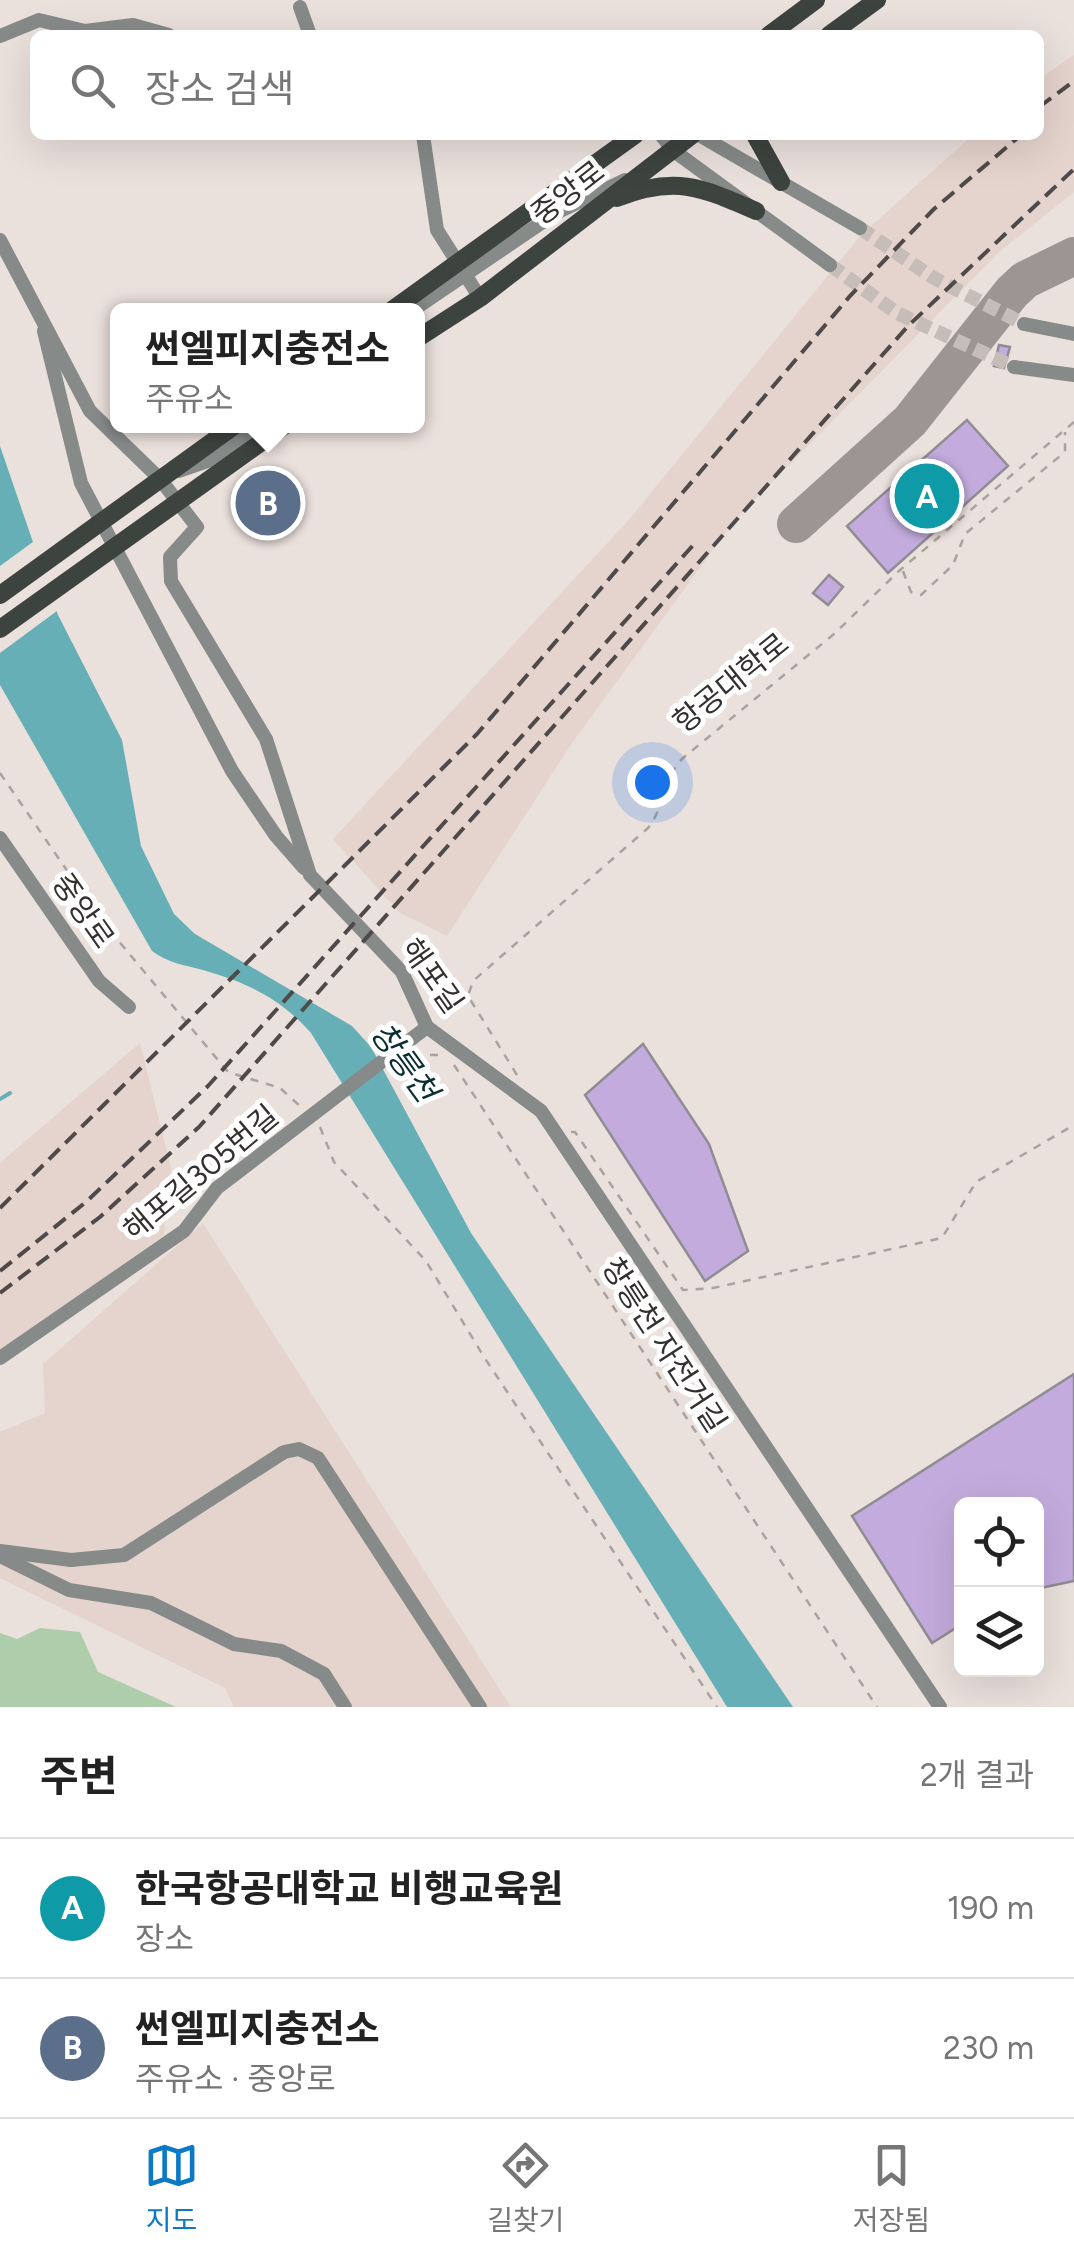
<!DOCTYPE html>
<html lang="ko">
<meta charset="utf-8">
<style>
body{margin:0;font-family:Figtree,"Noto Sans KR",sans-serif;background:#f2f2f2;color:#222}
.controls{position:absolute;right:30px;bottom:30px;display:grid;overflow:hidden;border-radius:15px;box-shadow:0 10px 40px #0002}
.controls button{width:90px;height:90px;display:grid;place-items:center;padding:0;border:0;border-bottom:2px solid #e0e0e0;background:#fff;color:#222;font:50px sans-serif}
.you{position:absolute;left:652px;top:782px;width:35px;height:35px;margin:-25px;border:8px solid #fff;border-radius:50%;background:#1a73e8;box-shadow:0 0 0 15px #1a73e833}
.badge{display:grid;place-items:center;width:65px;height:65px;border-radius:50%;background:#0b79c4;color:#fff;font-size:32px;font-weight:700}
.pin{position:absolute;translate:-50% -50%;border:5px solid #fff;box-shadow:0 2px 10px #0006}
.popup{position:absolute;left:110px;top:303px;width:315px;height:130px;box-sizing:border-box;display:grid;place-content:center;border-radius:15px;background:#fff;filter:drop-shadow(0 2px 8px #0005);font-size:32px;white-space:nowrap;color:#767676}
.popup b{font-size:38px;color:#222}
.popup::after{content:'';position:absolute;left:50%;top:100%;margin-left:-20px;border:20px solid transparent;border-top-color:#fff}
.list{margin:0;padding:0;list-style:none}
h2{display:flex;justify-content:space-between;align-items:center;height:130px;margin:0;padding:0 40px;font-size:42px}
h2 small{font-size:32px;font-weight:400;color:#767676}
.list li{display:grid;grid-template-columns:65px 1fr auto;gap:30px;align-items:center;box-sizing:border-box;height:140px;padding:0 40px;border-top:2px solid #e0e0e0}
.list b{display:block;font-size:38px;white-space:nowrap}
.list p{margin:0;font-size:32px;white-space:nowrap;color:#767676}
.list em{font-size:32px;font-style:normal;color:#767676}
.icon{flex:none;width:55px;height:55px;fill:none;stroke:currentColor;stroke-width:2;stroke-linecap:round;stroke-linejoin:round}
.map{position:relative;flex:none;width:1074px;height:1707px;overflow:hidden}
.search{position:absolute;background:#fff;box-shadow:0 10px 40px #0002;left:30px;right:30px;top:30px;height:110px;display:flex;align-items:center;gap:25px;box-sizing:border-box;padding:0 35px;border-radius:15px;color:#767676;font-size:38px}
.sheet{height:410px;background:#fff}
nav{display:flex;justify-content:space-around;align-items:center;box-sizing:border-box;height:140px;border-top:2px solid #e0e0e0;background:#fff;font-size:28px;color:#767676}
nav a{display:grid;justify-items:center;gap:5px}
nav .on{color:#0b79c4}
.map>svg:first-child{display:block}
.built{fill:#e5d3cd}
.green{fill:#aecdaa}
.water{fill:#67afb6}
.pier{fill:#eae0dc}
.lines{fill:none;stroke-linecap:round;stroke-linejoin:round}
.stream{stroke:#67afb6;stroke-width:4}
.taxiway{stroke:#9c9592;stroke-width:38}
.building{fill:#c3acdd;stroke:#8f8c94;stroke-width:2.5}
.minor-tunnel{stroke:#c6bdb9;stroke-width:14;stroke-dasharray:14 7;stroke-linecap:butt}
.path{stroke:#aaa29f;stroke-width:2.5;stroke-dasharray:8 8;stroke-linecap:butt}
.minor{stroke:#868a88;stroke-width:14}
.major{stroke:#3d433f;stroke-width:18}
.rail{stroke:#4f4a49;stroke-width:4;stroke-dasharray:15 8;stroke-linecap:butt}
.labels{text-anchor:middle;stroke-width:10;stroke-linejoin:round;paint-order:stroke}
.street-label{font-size:30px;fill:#34302f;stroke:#fff}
.water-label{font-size:32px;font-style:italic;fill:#0a2f32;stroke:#fff}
</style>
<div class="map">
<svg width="1074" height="1707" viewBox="0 0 1074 1707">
<rect width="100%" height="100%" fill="#eae0dc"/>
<g class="built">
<polygon points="1074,55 1074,192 999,252 734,521 572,743 447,936 400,913 333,839 627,522 861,235 973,135 1039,135 1039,79"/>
<polygon points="140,1043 171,1168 164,1235 0,1352 0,1163"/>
<polygon points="203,1223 511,1707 234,1707 225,1688 0,1578 0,1432 45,1413 43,1364"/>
</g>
<polygon class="green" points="40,1628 80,1632 98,1672 176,1707 0,1707 0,1633 17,1639"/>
<path class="water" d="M0,446L58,615L122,740L141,846L174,914L195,934L352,1026L371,1047L471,1233L793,1707H727L311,1033C280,998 248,983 203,970C184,965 168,963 152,951L0,685Z"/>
<polygon class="pier" points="37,539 61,608 0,653 0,566"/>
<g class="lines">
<polyline class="stream" points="0,1099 10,1093"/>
<polyline class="taxiway" points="796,524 910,421 1012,292 1025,280 1074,256"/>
</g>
<g class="building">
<polygon points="999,345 1010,347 1004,368 994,366"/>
<polygon points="967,420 1008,466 888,573 847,526"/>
<polygon points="829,575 843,587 828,605 813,593"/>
<polygon points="643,1044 709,1144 748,1251 705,1281 585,1095"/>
<polygon points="1074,1374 1074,1581 1036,1589 1036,1504 962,1504 962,1624 932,1643 852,1516"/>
</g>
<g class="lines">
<g class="minor-tunnel">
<polyline points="860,228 932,277 1024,324"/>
<polyline points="830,265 897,313 1014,367"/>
</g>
<g class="path">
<polyline points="903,571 911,592 921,595 953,565 965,534 1065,452 1065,432"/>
<polyline points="0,773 101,920 228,1072 280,1088 300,1106"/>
<polyline points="414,1055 441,1055"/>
<polyline points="454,1065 877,1707"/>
<path d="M517,1075L468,996L473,981L648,828C666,805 662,779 683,758L834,634L899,571L1074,422"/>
<polyline points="320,1127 334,1162 426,1261 484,1357 717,1707"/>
<polyline points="571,1132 575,1132 683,1290 713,1288 942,1238 976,1182 1074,1125"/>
</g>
<g class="minor">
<polyline points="300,7 310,35"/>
<polyline points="0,36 39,20 85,31 133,25 169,35"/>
<polyline points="423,135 437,230 480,298"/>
<polyline points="661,135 674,151 830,265"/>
<polyline points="699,135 860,228"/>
<polyline points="0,240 90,411 160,479 197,527 170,557 171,581 266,739 310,875 402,972 427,1027 541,1111 940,1707"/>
<polyline points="413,310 556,213 625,180"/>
<polyline points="1024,324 1074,334"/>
<polyline points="44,331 81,483 232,771 276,836 304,868"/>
<polyline points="1014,367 1074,375"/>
<polyline points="179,471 208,461 257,426"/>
<polyline points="0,838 99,981 129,1007"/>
<polyline points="0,1358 184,1231 217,1188 427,1027"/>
<polyline points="0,1551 71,1560 124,1555 284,1452 299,1449 318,1458 480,1707"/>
<polyline points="0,1556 69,1590 151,1603 234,1644 281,1651 324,1674 345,1707"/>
</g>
<g class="major">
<polyline points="769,35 816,0"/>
<polyline points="829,35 877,0"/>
<polyline points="755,135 781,182"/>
<path d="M617,198C675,175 701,187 756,211"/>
<polyline points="392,310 635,135"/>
<polyline points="418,338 480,298 692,135"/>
<polyline points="0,595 234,426"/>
<polyline points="0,629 284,426"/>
</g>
<g class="rail">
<polyline points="1039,107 1074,81"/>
<polyline points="0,1208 477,734 850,296 934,209 1021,135"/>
<polyline points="0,1271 86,1202 208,1086 696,542"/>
<polyline points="0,1293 100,1217 199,1127 908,326 1074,169"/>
</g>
</g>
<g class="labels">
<g class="street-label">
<text transform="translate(568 193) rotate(-38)" y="10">중앙로</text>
<text transform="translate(731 683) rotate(-39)" y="10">항공대학로</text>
<text transform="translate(83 911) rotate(55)" y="10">중앙로</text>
<text transform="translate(432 976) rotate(55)" y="10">해포길</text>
<text transform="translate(201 1173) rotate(-40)" y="10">해포길305번길</text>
<text transform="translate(664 1345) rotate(57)" y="10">창릉천 자전거길</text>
</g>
<g class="water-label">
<text transform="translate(404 1062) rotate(54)" y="11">창릉천</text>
</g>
</g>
</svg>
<div class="controls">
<button><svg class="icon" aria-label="locate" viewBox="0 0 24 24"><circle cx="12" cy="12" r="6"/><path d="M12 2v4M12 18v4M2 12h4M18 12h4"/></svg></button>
<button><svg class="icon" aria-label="layers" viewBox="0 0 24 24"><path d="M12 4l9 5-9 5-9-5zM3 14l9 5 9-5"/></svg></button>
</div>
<div class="you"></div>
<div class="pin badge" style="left:927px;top:496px;background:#0f9aa8">A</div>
<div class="pin badge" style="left:268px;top:503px;background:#5c6f8a">B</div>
<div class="popup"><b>썬엘피지충전소</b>주유소</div>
<div class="search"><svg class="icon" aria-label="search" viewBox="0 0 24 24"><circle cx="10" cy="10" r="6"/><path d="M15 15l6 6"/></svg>장소 검색</div>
</div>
<section class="sheet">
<h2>주변<small>2개 결과</small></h2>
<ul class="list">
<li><span class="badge" style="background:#0f9aa8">A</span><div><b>한국항공대학교 비행교육원</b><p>장소</p></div><em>190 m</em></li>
<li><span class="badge" style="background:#5c6f8a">B</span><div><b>썬엘피지충전소</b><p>주유소 · 중앙로</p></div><em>230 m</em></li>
</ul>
</section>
<nav>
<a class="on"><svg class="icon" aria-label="map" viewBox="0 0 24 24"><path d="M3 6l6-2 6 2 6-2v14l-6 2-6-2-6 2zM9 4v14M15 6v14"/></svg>지도</a>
<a><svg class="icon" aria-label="directions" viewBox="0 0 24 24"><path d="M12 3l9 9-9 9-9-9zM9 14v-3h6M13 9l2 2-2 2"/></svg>길찾기</a>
<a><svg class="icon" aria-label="saved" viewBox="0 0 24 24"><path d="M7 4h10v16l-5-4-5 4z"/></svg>저장됨</a>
</nav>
